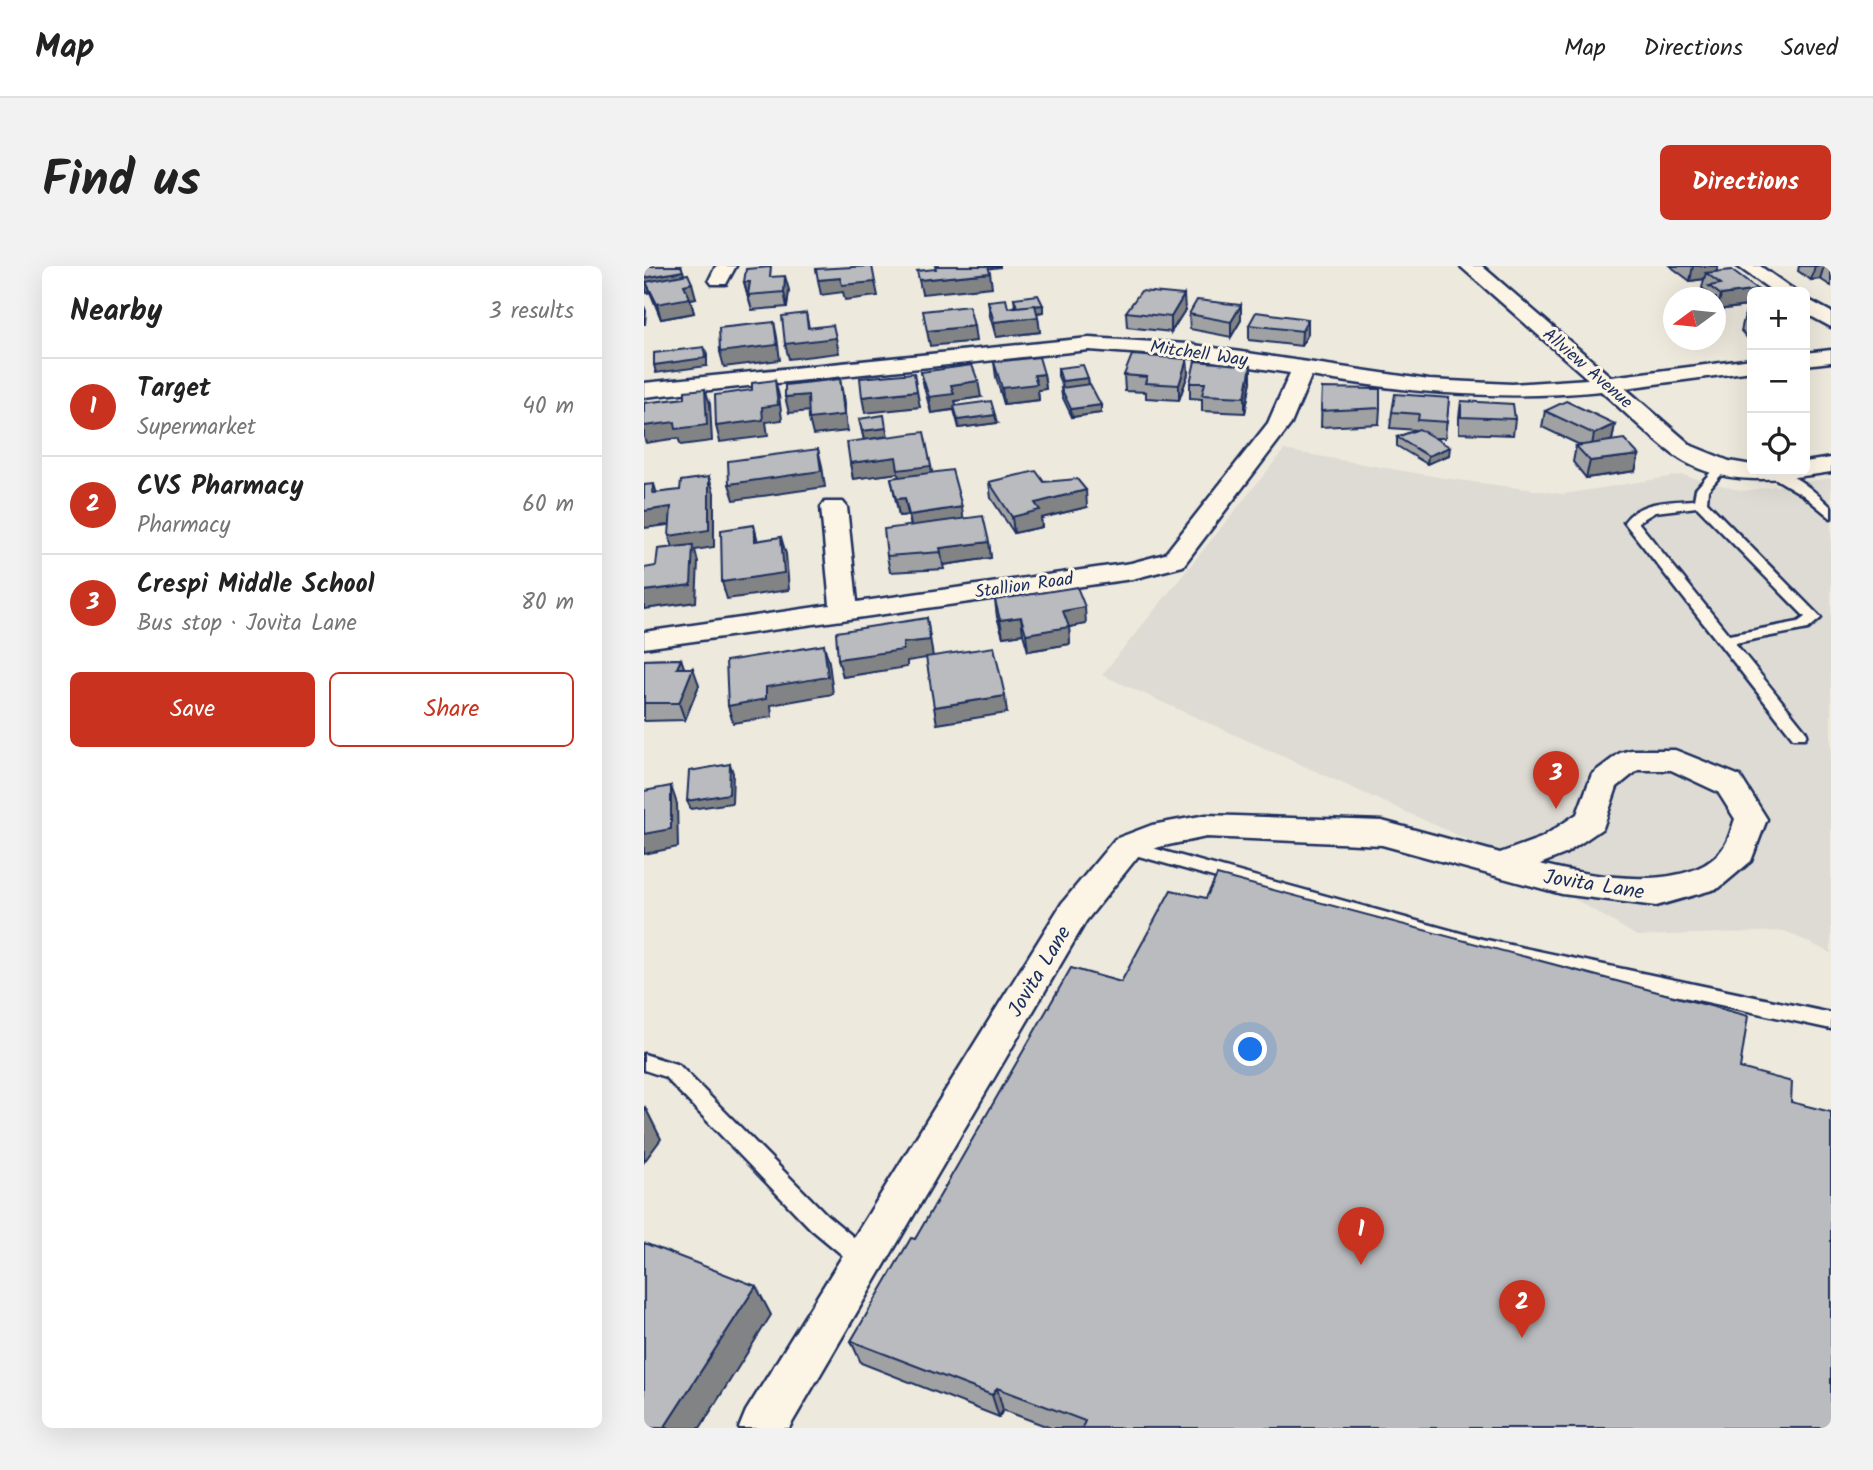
<!DOCTYPE html>
<meta charset="utf-8">
<style>
body{margin:0;font-family:Kalam,sans-serif;background:#f2f2f2;color:#222}
.controls{position:absolute;right:21px;top:21px;display:grid;overflow:hidden;border-radius:10px;box-shadow:0 7px 28px #0002}
.controls button{width:63px;height:63px;display:grid;place-items:center;padding:0;border:0;border-bottom:2px solid #e0e0e0;background:#fff;color:#222;font:35px sans-serif}
.compass{position:absolute;left:1019px;top:21px;width:63px;height:63px;border-radius:50%;background:#fff;box-shadow:0 7px 28px #0002;rotate:255deg}
.you{position:absolute;left:607px;top:784px;width:24px;height:24px;margin:-18px;border:5px solid #fff;border-radius:50%;background:#1a73e8;box-shadow:0 0 0 10px #1a73e833}
.badge{display:grid;place-items:center;width:46px;height:46px;border-radius:50%;background:#c8321e;color:#fff;font-size:23px;font-weight:700}
.pin{position:absolute;translate:-50% -58px;filter:drop-shadow(0 2px 4px #0008)}
.pin::after{content:'';position:absolute;top:37px;width:24px;height:21px;background:inherit;clip-path:polygon(0 0,100% 0,50% 100%)}
.list{margin:0;padding:0;list-style:none}
h2{display:flex;justify-content:space-between;align-items:center;height:91px;margin:0;padding:0 28px;font-size:30px}
h2 small{font-size:23px;font-weight:400;color:#767676}
.list li{display:grid;grid-template-columns:46px 1fr auto;gap:21px;align-items:center;box-sizing:border-box;height:98px;padding:0 28px;border-top:2px solid #e0e0e0}
.list b{display:block;font-size:26px;white-space:nowrap}
.list p{margin:0;font-size:23px;white-space:nowrap;color:#767676}
.list em{font-size:23px;font-style:normal;color:#767676}
.actions{display:flex;gap:14px;padding:21px 28px}
.actions a{flex:1;padding:16px 0;border:2px solid #c8321e;border-radius:10px;text-align:center;font-size:24px;color:#c8321e}
.actions .main{background:#c8321e;color:#fff}
.icon{flex:none;width:38px;height:38px;fill:none;stroke:currentColor;stroke-width:2;stroke-linecap:round;stroke-linejoin:round}
.map{position:relative;flex:none;width:1187px;height:1162px;overflow:hidden;border-radius:10px}
header{display:flex;align-items:center;gap:42px;box-sizing:border-box;height:98px;padding:0 35px;background:#fff;border-bottom:2px solid #e0e0e0}
header strong{font-size:33px}
nav{display:flex;gap:38px;margin-inline-start:auto;font-size:24px}
.intro{display:flex;align-items:center;justify-content:space-between;box-sizing:border-box;height:168px;padding:0 42px}
h1{margin:0;font-size:49px}
.button{padding:18px 32px;border-radius:10px;background:#c8321e;color:#fff;font-size:24px;font-weight:700}
main{display:flex;gap:42px;padding:0 42px}
aside{flex:1;background:#fff;border-radius:10px;box-shadow:0 7px 28px #0002}
.map>svg:first-child{display:block}
.built{fill:#dedbd4}
.lines{fill:none;stroke-linecap:round;stroke-linejoin:round}
.service-casing{stroke:#1b2f5e;stroke-width:5}
.minor-casing{stroke:#1b2f5e;stroke-width:5}
.service{fill:#fcf5e5;fill-rule:evenodd}
.minor{fill:#fcf5e5;fill-rule:evenodd}
.wall{fill:#a0a1a3;stroke:#1b2f5e;stroke-width:2}
.shaded-wall{fill:#828385;stroke:#1b2f5e;stroke-width:2}
.building{fill:#babbbe;stroke:#1b2f5e;stroke-width:2}
.labels{text-anchor:middle;stroke-width:6;stroke-linejoin:round;paint-order:stroke}
.far-street-label{font-size:18px;fill:#1b2f5e;stroke:#fcf5e5}
.street-label{font-size:21px;fill:#1b2f5e;stroke:#fcf5e5}
</style>
<header>
<strong>Map</strong>
<nav><a>Map</a><a>Directions</a><a>Saved</a></nav>
</header>
<div class="intro"><h1>Find us</h1><a class="button">Directions</a></div>
<main>
<aside>
<h2>Nearby<small>3 results</small></h2>
<ul class="list">
<li><span class="badge">1</span><div><b>Target</b><p>Supermarket</p></div><em>40 m</em></li>
<li><span class="badge">2</span><div><b>CVS Pharmacy</b><p>Pharmacy</p></div><em>60 m</em></li>
<li><span class="badge">3</span><div><b>Crespi Middle School</b><p>Bus stop · Jovita Lane</p></div><em>80 m</em></li>
</ul>
<div class="actions"><a class="main">Save</a><a>Share</a></div>
</aside>
<div class="map">
<svg width="1187" height="1162" viewBox="0 0 1187 1162">
<rect width="100%" height="100%" fill="#eee9dd"/>
<filter id="ink" filterUnits="userSpaceOnUse"><feTurbulence type="fractalNoise" baseFrequency=".0143" numOctaves="2"/><feDisplacementMap in="SourceGraphic" scale="14" xChannelSelector="R" yChannelSelector="G"/><feConvolveMatrix kernelMatrix="1 2 1 2 8 2 1 2 1" color-interpolation-filters="sRGB"/></filter>
<g filter="url(#ink)">
<polygon class="built" points="640,184 800,212 920,228 1038,209 1099,225 1187,212 1187,687 1141,665 993,670 853,587 458,409"/>
<g class="lines">
<defs>
<g id="service">
<path d="M1078,197L1084,201L1064,224L1063,236L1177,352L1164,363L1091,377L1161,464L1163,468L1161,472H1149L980,256C996,234 1025,236 1050,234L1052,223L1074,198ZM1053,241L1161,351L1154,356L1085,369L994,256L1011,246Z"/>
<path d="M1127,205C1150,205 1171,226 1187,241V252L1159,229L1127,210Z"/>
<polygon points="483,575 838,673 1187,747 1187,763 838,687 477,585 474,581"/>
<polygon points="0,788 35,799 183,949 230,988 233,995 230,1002 222,1005 214,1002 167,963 21,811 0,804"/>
</g>
<g id="minor">
<polygon points="72,0 92,0 82,18 68,18 65,14"/>
<path d="M816,0H838L967,111L1108,93V105L981,122L1048,180L1085,195L1108,199V205H1161V196L1187,192V206C1137,214 1076,222 1030,189C1005,170 981,146 957,125C859,135 764,127 667,110L647,158L539,300L488,313L0,382V366L186,339L177,241L181,236H199L203,241L213,336L487,297L521,288L624,157L646,107L543,91L445,84L0,131V117L445,72L543,78L785,114L868,118L944,113Z"/>
<polygon points="1093,0 1116,0 1153,26 1130,26"/>
<polygon points="1161,32 1187,46 1187,61 1161,47"/>
<polygon points="1187,84 1187,96 1161,99 1161,87"/>
<path d="M987,484H1031L1096,510L1123,553L1107,595L1075,622L1012,640L918,628L738,579L562,571L515,581L495,589L442,655L145,1162H95L102,1145L418,637L471,573L508,559L562,549L738,555L856,587L897,572L933,548L948,508L976,487ZM994,504H1027L1074,526L1091,553C1088,561 1086,571 1081,579C1051,630 943,610 896,598L921,588L959,562L973,521Z"/>
</g>
</defs>
<use href="#service" class="service-casing"/>
<use href="#minor" class="minor-casing"/>
<use href="#service" class="service"/>
<use href="#minor" class="minor"/>
</g>
<g class="wall">
<polygon points="0,0 40,9 52,32 46,33 50,47 17,53 6,26 3,27 0,18"/>
<polygon points="1026,0 1074,0 1072,6 1114,24 1114,26 1108,26 1108,75 1106,75 1097,65 1103,40 1073,44 1072,43 1072,32 1062,32 1063,26 1058,22 1060,13 1046,15"/>
<polygon points="1155,0 1187,0 1187,20 1176,13 1167,14 1154,5"/>
<polygon points="129,11 145,24 143,41 108,44 100,16"/>
<polygon points="370,32 399,39 399,46 393,47 396,66 352,71 346,50 344,35 364,42 371,41"/>
<polygon points="541,44 527,66 483,61 482,46"/>
<polygon points="545,48 597,54 587,71 546,63"/>
<polygon points="664,53 664,68 657,80 605,74 605,59"/>
<polygon points="543,93 544,108 535,134 502,132 502,126 481,125 480,109"/>
<polygon points="350,96 400,108 402,123 394,124 395,134 360,138 352,111"/>
<polygon points="414,102 444,112 445,118 457,147 428,151 418,130 417,122 419,122 414,110"/>
<polygon points="277,106 337,131 311,135 312,140 353,157 315,162 310,144 287,147 280,121"/>
<polygon points="607,115 601,147 558,145 558,133 546,132 546,117"/>
<polygon points="678,122 736,142 735,158 677,161"/>
<polygon points="805,132 801,172 790,172 805,189 783,198 753,180 753,171 773,164 746,162 748,146"/>
<polygon points="817,135 871,153 869,169 815,167 815,151"/>
<polygon points="901,145 971,158 968,174 965,175 995,189 991,205 942,212 929,196 932,180 936,179 898,161"/>
<polygon points="215,153 244,170 287,200 288,207 319,253 345,276 347,292 299,299 300,303 246,306 243,290 267,260 264,249 255,250 247,212 255,211 254,207 209,213 206,197 220,174"/>
<polygon points="345,216 400,216 443,241 397,252 398,261 370,267 347,232"/>
<polygon points="351,334 442,358 425,361 426,378 384,385 379,368 359,371 353,351"/>
<polygon points="37,393 40,402 55,419 41,454 0,455 0,394"/>
<polygon points="477,716 1096,802 1147,836 1187,1162 407,1162 359,1144 355,1151 217,1097 207,1075 271,973"/>
</g>
<g class="shaded-wall">
<polygon points="325,0 356,0 356,1 326,5"/>
<polygon points="1049,0 1074,0 1071,11 1062,7 1060,13 1046,15"/>
<polygon points="1171,0 1180,0 1176,13 1167,14"/>
<polygon points="39,5 43,18 48,17 52,32 46,33 50,47 17,53 13,38 2,16 6,26 3,27 0,18 0,12"/>
<polygon points="346,7 348,21 278,28 275,14"/>
<polygon points="141,10 145,24 143,41 140,26"/>
<polygon points="196,12 231,16 234,30 201,34 199,26 177,29 174,14"/>
<polygon points="100,16 106,16 105,31 104,31"/>
<polygon points="1114,24 1114,26 1108,26 1108,39 1104,35 1103,40 1073,44 1077,29"/>
<polygon points="540,29 541,44 527,66 527,51"/>
<polygon points="399,39 399,46 374,49 374,41"/>
<polygon points="597,39 597,54 587,71 587,56"/>
<polygon points="0,40 2,45 1,58 0,58"/>
<polygon points="162,47 165,62 192,72 195,87 145,93 141,78"/>
<polygon points="394,51 396,66 352,71 350,56"/>
<polygon points="664,53 664,68 657,80 658,65"/>
<polygon points="130,56 133,71 136,94 80,101 76,86"/>
<polygon points="330,60 332,75 286,80 283,65"/>
<polygon points="60,81 63,88 63,100 12,107 10,99"/>
<polygon points="543,93 544,108 535,134 535,119"/>
<polygon points="607,100 607,115 601,147 601,131"/>
<polygon points="400,108 402,123 394,124 395,134 360,138 358,122 390,109"/>
<polygon points="444,112 445,120 419,123 418,115"/>
<polygon points="196,113 199,129 203,165 169,169 165,153"/>
<polygon points="131,114 135,130 138,154 122,156 124,170 76,176 72,160 118,141"/>
<polygon points="334,115 337,131 311,135 313,143 287,147 285,131 307,119"/>
<polygon points="61,123 66,138 68,175 37,179 34,172 2,177 0,171 0,160"/>
<polygon points="273,125 276,141 221,147 218,131"/>
<polygon points="164,129 167,145 145,147 141,131"/>
<polygon points="457,139 457,147 428,151 427,143"/>
<polygon points="351,149 353,157 315,162 314,154"/>
<polygon points="971,158 968,174 947,185 950,168"/>
<polygon points="242,162 244,170 220,174 218,165"/>
<polygon points="806,181 805,189 783,198 784,190"/>
<polygon points="174,183 178,200 181,221 90,234 85,218"/>
<polygon points="995,189 991,205 942,212 946,195"/>
<polygon points="252,191 287,200 289,217 257,221 254,207 209,213 206,197"/>
<polygon points="65,211 70,227 70,281 51,284 54,296 52,336 0,343 0,325 31,287 25,270"/>
<polygon points="10,218 15,235 27,241 32,258 0,262 0,245 9,227"/>
<polygon points="442,224 443,241 397,252 398,261 370,267 368,251 391,237"/>
<polygon points="261,232 264,249 255,250 252,233"/>
<polygon points="318,241 320,258 268,265 265,249"/>
<polygon points="110,259 114,276 111,275"/>
<polygon points="137,271 142,288 145,324 83,333 78,316"/>
<polygon points="345,276 347,292 299,299 296,282"/>
<polygon points="441,341 442,358 425,361 426,378 384,385 382,368 419,345"/>
<polygon points="377,351 379,368 359,371 356,354"/>
<polygon points="283,352 289,391 263,395 263,401 199,411 194,393 259,377"/>
<polygon points="180,379 185,396 189,428 127,439 128,451 89,457 84,440 122,421"/>
<polygon points="37,393 43,410 33,402"/>
<polygon points="49,402 55,419 41,454 35,437"/>
<polygon points="361,430 363,447 293,458 290,441"/>
<polygon points="86,498 89,507 88,537 47,543 43,535"/>
<polygon points="27,520 33,538 34,581 0,588 0,568"/>
<polygon points="1,841 17,873 0,896 0,842"/>
<polygon points="112,1020 127,1049 56,1162 20,1162"/>
<polygon points="353,1122 359,1144 355,1151 348,1129"/>
</g>
<g class="building">
<polygon points="0,0 37,0 39,5 0,12"/>
<polygon points="227,0 228,0 231,16 198,19 196,12 174,14 172,3"/>
<polygon points="291,0 344,0 346,7 275,14 273,5 292,3"/>
<polygon points="127,1 126,11 141,10 140,26 104,29 106,16 100,16 102,3"/>
<polygon points="1087,4 1114,24 1077,29 1065,20 1077,18 1062,7"/>
<polygon points="44,8 48,17 40,19 46,32 13,38 2,16"/>
<polygon points="497,25 540,29 527,51 482,46"/>
<polygon points="394,29 399,39 373,41 370,32"/>
<polygon points="362,33 364,42 391,39 394,51 350,56 344,35"/>
<polygon points="553,34 597,39 587,56 545,48"/>
<polygon points="325,40 330,60 283,65 279,45"/>
<polygon points="612,46 664,53 658,65 605,59"/>
<polygon points="162,47 164,62 189,59 192,72 141,78 138,50"/>
<polygon points="1108,49 1108,58 1101,50"/>
<polygon points="130,56 133,79 76,86 75,62"/>
<polygon points="60,81 61,92 10,99 10,87"/>
<polygon points="488,89 543,93 535,119 501,117 503,111 480,109"/>
<polygon points="395,91 400,108 390,109 393,118 358,122 350,96"/>
<polygon points="551,95 607,100 601,131 558,129 561,117 546,117"/>
<polygon points="328,99 334,115 307,119 310,128 285,131 277,106"/>
<polygon points="439,99 444,112 418,115 414,102"/>
<polygon points="270,107 273,125 218,131 216,112"/>
<polygon points="196,113 200,149 165,153 164,129 141,131 141,119"/>
<polygon points="131,114 134,139 118,141 119,154 72,160 71,129 108,124 108,117"/>
<polygon points="446,118 457,139 427,143 417,122"/>
<polygon points="678,122 736,123 736,142 677,145"/>
<polygon points="61,123 63,159 32,163 31,156 0,160 0,137 41,132 41,125"/>
<polygon points="751,128 805,132 803,156 774,154 775,148 748,146"/>
<polygon points="347,135 351,149 314,154 310,140"/>
<polygon points="817,135 869,138 871,153 817,151"/>
<polygon points="922,135 971,158 950,168 901,145"/>
<polygon points="240,149 242,162 218,165 215,153"/>
<polygon points="775,163 806,181 784,190 753,171"/>
<polygon points="280,166 287,200 254,204 252,191 206,197 203,176"/>
<polygon points="980,173 995,189 946,195 932,180"/>
<polygon points="174,183 177,205 85,218 84,195"/>
<polygon points="308,204 318,241 265,249 261,232 252,233 247,212"/>
<polygon points="392,205 400,216 433,213 442,224 391,237 396,244 368,251 345,216"/>
<polygon points="65,211 65,264 25,270 27,241 0,245 0,219 10,218 9,227 36,224 37,215"/>
<polygon points="339,250 345,276 296,282 297,286 243,290 240,263"/>
<polygon points="110,259 111,275 137,271 140,307 78,316 77,264"/>
<polygon points="49,279 47,319 0,325 0,302 12,300 14,283"/>
<polygon points="433,321 441,341 419,345 425,361 382,368 377,351 356,354 351,334"/>
<polygon points="283,352 286,374 259,377 259,384 194,393 192,366"/>
<polygon points="180,379 184,411 122,421 122,433 84,440 82,395"/>
<polygon points="350,381 361,430 290,441 282,391"/>
<polygon points="37,393 33,402 49,402 35,437 0,437 0,394"/>
<polygon points="86,498 85,528 43,535 45,505"/>
<polygon points="27,520 27,563 0,568 0,525"/>
<polygon points="573,609 1104,750 1096,802 1148,816 1147,836 1187,846 1187,1162 438,1162 441,1155 353,1122 348,1129 207,1075 267,972 271,973 427,702 477,716 527,624 562,632"/>
<polygon points="0,977 112,1020 20,1162 0,1162"/>
</g>
</g>
<g class="labels">
<g class="far-street-label">
<text transform="translate(555 87) rotate(8)" y="6">Mitchell Way</text>
<text transform="translate(944 102) rotate(41)" y="6">Allview Avenue</text>
<text transform="translate(380 319) rotate(-8)" y="6">Stallion Road</text>
</g>
<g class="street-label">
<text transform="translate(950 618) rotate(9)" y="7">Jovita Lane</text>
<text transform="translate(395 705) rotate(-59)" y="7">Jovita Lane</text>
</g>
</g>
</svg>
<div class="controls">
<button>+</button>
<button>−</button>
<button><svg class="icon" aria-label="locate" viewBox="0 0 24 24"><circle cx="12" cy="12" r="6"/><path d="M12 2v4M12 18v4M2 12h4M18 12h4"/></svg></button>
</div>
<svg class="compass" viewBox="-18 -18 36 36"><path d="M0-13l5 13h-10z" fill="#e53935"/><path d="M0 13l5-13h-10z" fill="#767676"/></svg>
<div class="you"></div>
<div class="pin badge" style="left:717px;top:999px">1</div>
<div class="pin badge" style="left:878px;top:1072px">2</div>
<div class="pin badge" style="left:912px;top:543px">3</div>
</div>
</main>
